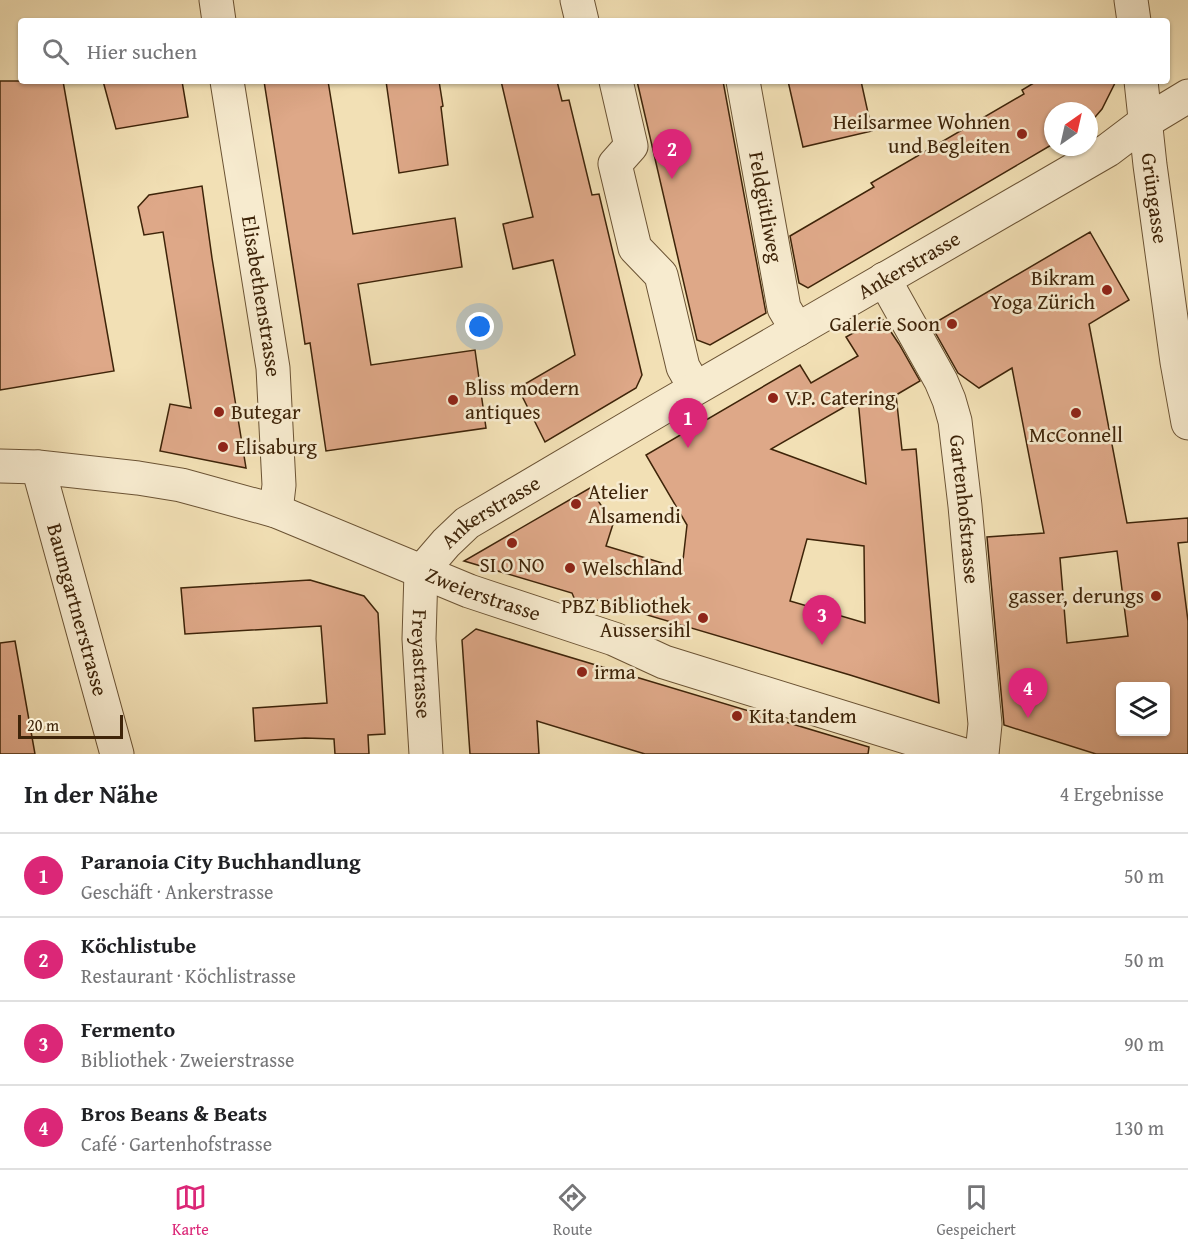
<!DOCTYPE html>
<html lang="de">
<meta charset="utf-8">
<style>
body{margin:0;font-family:"Gentium Book Plus",serif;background:#f2f2f2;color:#202124}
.controls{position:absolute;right:18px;bottom:18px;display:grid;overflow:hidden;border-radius:6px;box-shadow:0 2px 4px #0004}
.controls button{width:54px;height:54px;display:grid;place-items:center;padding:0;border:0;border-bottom:2px solid #e0e0e0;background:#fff;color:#202124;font:30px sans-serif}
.compass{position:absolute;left:1044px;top:102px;width:54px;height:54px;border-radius:50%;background:#fff;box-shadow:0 2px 4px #0004;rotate:34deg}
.scale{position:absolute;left:18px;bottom:15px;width:105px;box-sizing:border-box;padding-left:6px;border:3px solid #3e2409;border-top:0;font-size:16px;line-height:21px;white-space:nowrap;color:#3e2409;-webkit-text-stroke:4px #f7ebcf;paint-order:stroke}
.you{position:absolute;left:480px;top:327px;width:21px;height:21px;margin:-15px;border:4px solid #fff;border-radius:50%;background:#1a73e8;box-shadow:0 0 0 9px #1a73e833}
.badge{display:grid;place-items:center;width:39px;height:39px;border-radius:50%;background:#db2777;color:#fff;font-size:20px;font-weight:700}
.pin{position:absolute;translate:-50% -50px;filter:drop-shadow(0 2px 3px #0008)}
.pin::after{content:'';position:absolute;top:32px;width:21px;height:18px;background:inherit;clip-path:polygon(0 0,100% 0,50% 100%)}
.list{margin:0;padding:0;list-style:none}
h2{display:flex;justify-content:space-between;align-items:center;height:78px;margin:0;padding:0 24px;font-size:26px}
h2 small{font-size:20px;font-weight:400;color:#757577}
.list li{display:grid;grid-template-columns:39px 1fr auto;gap:18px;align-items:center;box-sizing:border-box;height:84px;padding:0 24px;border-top:2px solid #e0e0e0}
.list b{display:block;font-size:22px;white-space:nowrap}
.list p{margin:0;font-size:20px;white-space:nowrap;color:#757577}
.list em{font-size:20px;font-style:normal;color:#757577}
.icon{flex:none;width:33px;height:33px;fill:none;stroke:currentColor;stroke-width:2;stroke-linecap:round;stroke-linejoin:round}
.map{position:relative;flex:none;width:1188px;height:754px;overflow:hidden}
.search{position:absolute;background:#fff;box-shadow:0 2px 4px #0004;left:18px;right:18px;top:18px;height:66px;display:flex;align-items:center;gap:15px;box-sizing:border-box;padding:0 21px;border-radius:6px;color:#757577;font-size:22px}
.sheet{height:414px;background:#fff}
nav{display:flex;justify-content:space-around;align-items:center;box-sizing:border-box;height:84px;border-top:2px solid #e0e0e0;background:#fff;font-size:16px;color:#757577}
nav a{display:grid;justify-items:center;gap:3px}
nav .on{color:#db2777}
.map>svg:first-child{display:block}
.building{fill:#dea888;stroke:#3e2409;stroke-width:1.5;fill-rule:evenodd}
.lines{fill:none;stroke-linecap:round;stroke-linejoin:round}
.minor-casing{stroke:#6b5334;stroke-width:35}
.minor{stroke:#f7ebcf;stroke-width:33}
.poi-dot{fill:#8f2418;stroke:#f7ebcf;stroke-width:2}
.labels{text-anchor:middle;stroke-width:5;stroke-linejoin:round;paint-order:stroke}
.poi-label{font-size:21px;fill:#3e2409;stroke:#f7ebcf;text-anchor:start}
.street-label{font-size:21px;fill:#3e2409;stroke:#f7ebcf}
</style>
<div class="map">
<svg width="1188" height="754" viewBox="0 0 1188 754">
<rect width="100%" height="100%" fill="#f2e0b5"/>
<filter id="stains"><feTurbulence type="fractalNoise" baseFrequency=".00333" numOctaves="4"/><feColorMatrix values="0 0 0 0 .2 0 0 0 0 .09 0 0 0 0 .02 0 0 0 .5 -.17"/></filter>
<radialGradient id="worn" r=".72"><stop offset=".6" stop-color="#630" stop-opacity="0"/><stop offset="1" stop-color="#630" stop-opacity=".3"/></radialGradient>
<g class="building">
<polygon points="0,81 63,81 114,371 0,390"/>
<polygon points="103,81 182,81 188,117 116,129"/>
<polygon points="264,81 328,81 353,234 455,218 462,267 358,284 371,365 475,350 486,428 326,451 310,343 305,344 301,317"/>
<polygon points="386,81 439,81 443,106 441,107 448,165 399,173"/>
<polygon points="501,81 557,81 562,101 569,100 592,195 599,194 642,375 636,388 545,442 518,388 575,355 553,260 513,269 503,224 533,217"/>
<polygon points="637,81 723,81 766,313 710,345 697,340"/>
<polygon points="788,81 861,81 872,131 803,147"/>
<polygon points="1037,81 1116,81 1102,109 1090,123 1089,111 1053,111 1053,144 808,288 799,283 790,236 874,187 871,183 1024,94 1022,90"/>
<polygon points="202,186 212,258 246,468 160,451 170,404 191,408 163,232 144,235 138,207 149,195"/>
<path d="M1090,232L1129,300L1089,324L1127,523L1188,518V542L1178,543L1188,621V754H1096L1004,725L987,537L1044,533L1012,368L979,388L958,373L931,325ZM1117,551L1128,636L1067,643L1060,558ZM1120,687H1166V732H1120Z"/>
<path d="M881,317L899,344L920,381L896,395L902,450L916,449L939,703L850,675L590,598L578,607L572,593L464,561L590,488L613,524L606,546L682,569L687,525L646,455L800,365L811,383L858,356L846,337ZM858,399L866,484L771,449ZM807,539L864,546L865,623L790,601Z"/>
<polygon points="310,580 364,596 378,613 385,734 368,735 369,754 335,754 334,739 305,738 255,741 253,708 327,703 321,626 185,634 181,588"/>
<polygon points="476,629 869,747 868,754 645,754 537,721 539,754 470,754 462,640"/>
<polygon points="15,641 35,754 0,754 0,643"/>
</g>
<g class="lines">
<defs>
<g id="minor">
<polyline points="216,0 219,21"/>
<polyline points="577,0 582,21"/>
<polyline points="1131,0 1134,21"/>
<path id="s1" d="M227,81L273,368L279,485L276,511"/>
<polyline points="616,81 631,146 615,164 635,248 661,275 683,367 695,388"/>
<path id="s2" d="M743,81L784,308L797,330"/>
<path id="s3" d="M1141,81L1150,165L1177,362L1188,423"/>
<path id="s4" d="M884,279L941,381L949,400L955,421L965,506L985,724L982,754"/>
<path id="s5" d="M0,466L38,467L138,478L181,485L276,511L469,591L614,639L664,662L961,754"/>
<path id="s6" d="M38,467L117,754"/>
<path id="s7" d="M421,572L446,543L467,523L662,408L1108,150L1145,122L1188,96"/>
<path id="s8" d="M421,572L419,639L426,754"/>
</g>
</defs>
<use href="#minor" class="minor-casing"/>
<use href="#minor" class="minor"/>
</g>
<g class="poi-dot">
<circle cx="1022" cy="134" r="6"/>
<circle cx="1107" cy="290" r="6"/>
<circle cx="952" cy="324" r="6"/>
<circle cx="773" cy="398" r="6"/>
<circle cx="453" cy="400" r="6"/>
<circle cx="219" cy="412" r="6"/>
<circle cx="1076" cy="413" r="6"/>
<circle cx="223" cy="447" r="6"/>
<circle cx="576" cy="504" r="6"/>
<circle cx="512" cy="543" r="6"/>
<circle cx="570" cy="568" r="6"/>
<circle cx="1156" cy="596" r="6"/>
<circle cx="703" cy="618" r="6"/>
<circle cx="582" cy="672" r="6"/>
<circle cx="737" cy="716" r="6"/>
</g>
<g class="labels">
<g class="poi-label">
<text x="1010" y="129" text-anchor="end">Heilsarmee Wohnen<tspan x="1010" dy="24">und Begleiten</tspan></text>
<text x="1095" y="285" text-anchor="end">Bikram<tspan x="1095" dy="24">Yoga Zürich</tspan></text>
<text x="940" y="331" text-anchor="end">Galerie Soon</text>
<text x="465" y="395">Bliss modern<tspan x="465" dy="24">antiques</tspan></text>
<text x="785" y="405">V.P. Catering</text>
<text x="231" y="419">Butegar</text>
<text x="1076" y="442" text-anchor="middle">McConnell</text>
<text x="235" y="454">Elisaburg</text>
<text x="588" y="499">Atelier<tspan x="588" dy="24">Alsamendi</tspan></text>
<text x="512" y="572" text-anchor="middle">SI O NO</text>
<text x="582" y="575">Welschland</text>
<text x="1144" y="603" text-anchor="end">gasser, derungs</text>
<text x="691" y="613" text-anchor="end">PBZ Bibliothek<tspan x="691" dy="24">Aussersihl</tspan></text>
<text x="594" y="679">irma</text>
<text x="749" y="723">Kita tandem</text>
</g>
<g class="street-label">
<text dy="7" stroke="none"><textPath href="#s3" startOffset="118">Grüngasse</textPath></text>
<text dy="7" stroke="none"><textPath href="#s2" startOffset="128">Feldgütliweg</textPath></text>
<text dy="7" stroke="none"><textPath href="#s7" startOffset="579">Ankerstrasse</textPath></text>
<text dy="7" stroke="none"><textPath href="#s1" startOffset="218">Elisabethenstrasse</textPath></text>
<text dy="7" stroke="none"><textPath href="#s4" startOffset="248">Gartenhofstrasse</textPath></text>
<text dy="7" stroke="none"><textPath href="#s7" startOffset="93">Ankerstrasse</textPath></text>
<text dy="7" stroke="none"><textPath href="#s5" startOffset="504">Zweierstrasse</textPath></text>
<text dy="7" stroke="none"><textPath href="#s6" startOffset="148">Baumgartnerstrasse</textPath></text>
<text dy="7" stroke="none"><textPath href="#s8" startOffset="92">Freyastrasse</textPath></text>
</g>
</g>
<rect width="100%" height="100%" filter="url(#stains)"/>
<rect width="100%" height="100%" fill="url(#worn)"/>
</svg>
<div class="controls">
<button><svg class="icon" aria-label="layers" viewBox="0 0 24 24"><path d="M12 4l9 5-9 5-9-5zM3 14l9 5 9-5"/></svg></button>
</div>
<svg class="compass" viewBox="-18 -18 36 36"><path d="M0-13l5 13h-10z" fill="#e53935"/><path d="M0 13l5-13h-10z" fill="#757577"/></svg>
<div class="scale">20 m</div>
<div class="you"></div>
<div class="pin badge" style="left:688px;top:448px">1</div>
<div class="pin badge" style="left:672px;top:179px">2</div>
<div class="pin badge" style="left:822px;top:645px">3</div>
<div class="pin badge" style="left:1028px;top:718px">4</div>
<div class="search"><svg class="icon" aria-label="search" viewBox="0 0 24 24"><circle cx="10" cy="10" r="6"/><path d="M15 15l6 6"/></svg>Hier suchen</div>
</div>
<section class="sheet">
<h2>In der Nähe<small>4 Ergebnisse</small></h2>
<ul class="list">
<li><span class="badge">1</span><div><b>Paranoia City Buchhandlung</b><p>Geschäft · Ankerstrasse</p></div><em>50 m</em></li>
<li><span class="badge">2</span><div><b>Köchlistube</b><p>Restaurant · Köchlistrasse</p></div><em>50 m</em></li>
<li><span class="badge">3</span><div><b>Fermento</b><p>Bibliothek · Zweierstrasse</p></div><em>90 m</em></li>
<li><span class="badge">4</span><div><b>Bros Beans &amp; Beats</b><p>Café · Gartenhofstrasse</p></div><em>130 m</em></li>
</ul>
</section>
<nav>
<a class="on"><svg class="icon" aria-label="map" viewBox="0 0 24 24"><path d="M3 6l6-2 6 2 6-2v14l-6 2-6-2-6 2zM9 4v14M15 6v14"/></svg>Karte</a>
<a><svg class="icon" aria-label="directions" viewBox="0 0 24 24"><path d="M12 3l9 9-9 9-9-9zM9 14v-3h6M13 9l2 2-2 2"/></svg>Route</a>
<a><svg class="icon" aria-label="saved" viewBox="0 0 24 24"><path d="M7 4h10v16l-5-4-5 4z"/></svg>Gespeichert</a>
</nav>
